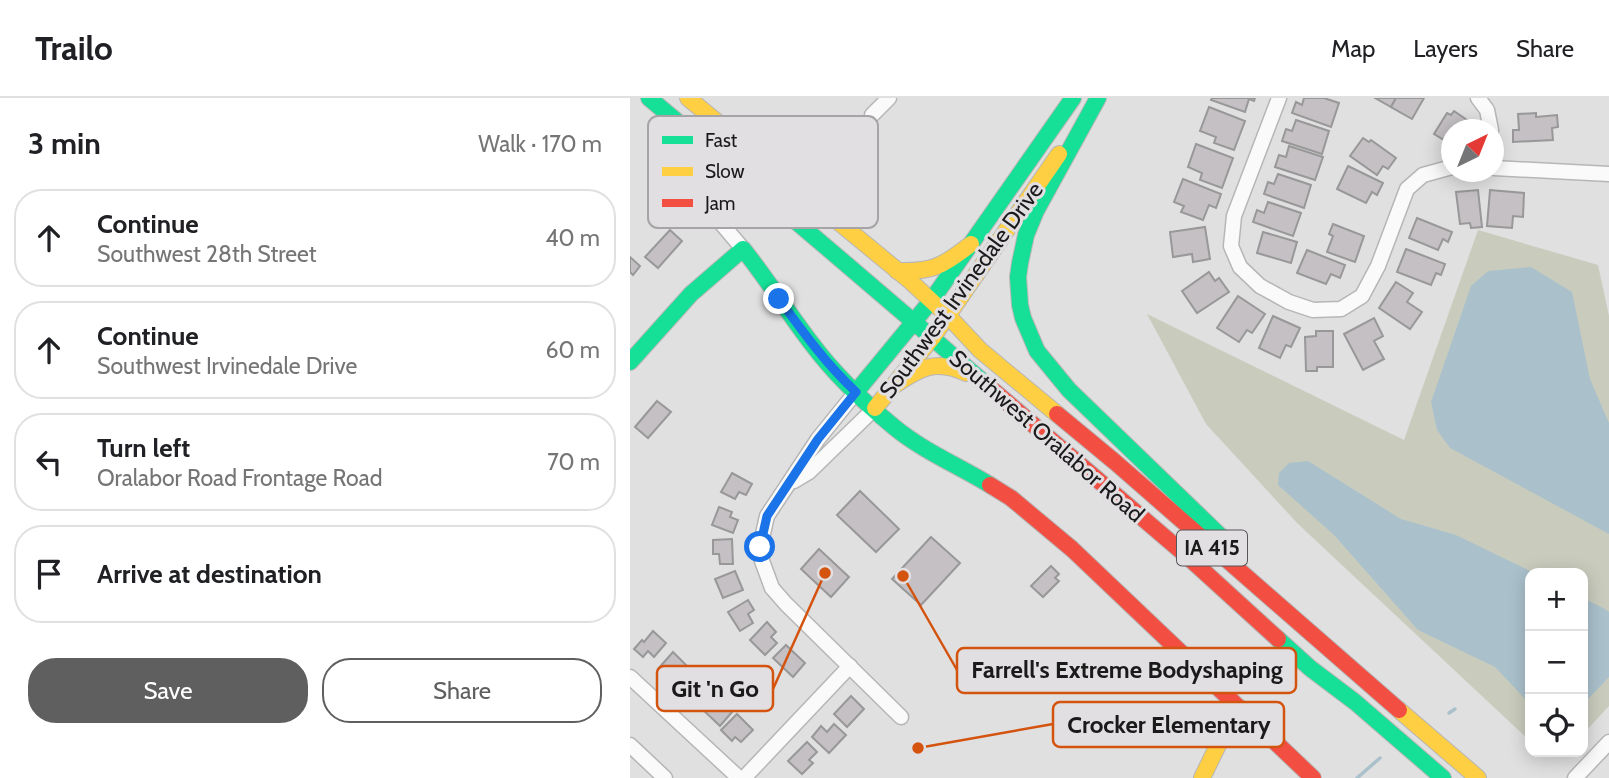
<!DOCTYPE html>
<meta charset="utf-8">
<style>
body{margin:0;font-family:Cabin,sans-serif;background:#f6f6f6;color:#202124}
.controls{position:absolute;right:21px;bottom:21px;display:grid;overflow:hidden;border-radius:14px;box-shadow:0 4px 18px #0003}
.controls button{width:63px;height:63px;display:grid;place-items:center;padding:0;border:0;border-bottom:2px solid #e0e0e0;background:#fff;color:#202124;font:35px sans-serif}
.compass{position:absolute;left:811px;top:21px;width:63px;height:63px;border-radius:50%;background:#fff;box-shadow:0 4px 18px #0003;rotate:43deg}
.stop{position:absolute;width:21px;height:21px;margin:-16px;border:5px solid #1a73e8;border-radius:50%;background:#fff}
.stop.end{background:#1a73e8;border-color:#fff;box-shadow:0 2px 7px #0008}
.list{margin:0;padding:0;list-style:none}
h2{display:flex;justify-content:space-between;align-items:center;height:91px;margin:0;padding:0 28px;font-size:30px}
h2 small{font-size:23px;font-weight:400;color:#757577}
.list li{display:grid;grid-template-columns:46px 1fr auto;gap:21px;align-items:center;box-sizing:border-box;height:98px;margin:0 14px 14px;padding:0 14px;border:2px solid #e0e0e0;border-radius:28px}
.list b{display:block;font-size:26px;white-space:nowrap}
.list p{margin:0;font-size:23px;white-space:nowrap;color:#757577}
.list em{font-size:23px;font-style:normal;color:#757577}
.actions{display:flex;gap:14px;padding:21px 28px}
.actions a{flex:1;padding:16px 0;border:2px solid #605f60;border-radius:28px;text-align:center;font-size:24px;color:#605f60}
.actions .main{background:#605f60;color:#fff}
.icon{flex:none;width:38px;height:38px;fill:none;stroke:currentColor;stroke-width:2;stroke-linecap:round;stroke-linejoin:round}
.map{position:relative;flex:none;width:979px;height:680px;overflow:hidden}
header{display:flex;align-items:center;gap:42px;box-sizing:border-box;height:98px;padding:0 35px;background:#fff;border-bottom:2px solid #e0e0e0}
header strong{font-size:33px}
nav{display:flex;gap:38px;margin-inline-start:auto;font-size:24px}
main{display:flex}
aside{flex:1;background:#fff}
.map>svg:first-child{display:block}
.green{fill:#c9ccbd}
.water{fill:#aac1cc}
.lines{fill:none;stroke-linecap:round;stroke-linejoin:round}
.stream{stroke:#aac1cc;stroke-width:3.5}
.building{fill:#c4c0c4;stroke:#989898;stroke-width:2}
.street-casing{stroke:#b6b6b6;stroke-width:17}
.fast-casing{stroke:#b6b6b6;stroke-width:18}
.slow-casing{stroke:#b6b6b6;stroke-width:18}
.jam-casing{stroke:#b6b6b6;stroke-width:18}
.street{stroke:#fafafa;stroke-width:14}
.fast{stroke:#16e098;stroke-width:16}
.slow{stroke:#ffcf43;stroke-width:16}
.jam{stroke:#f24e42;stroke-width:16}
.route{stroke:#1a73e8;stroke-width:9}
.labels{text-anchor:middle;stroke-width:6;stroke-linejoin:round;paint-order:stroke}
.shield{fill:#e1dfe1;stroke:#565556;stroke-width:2}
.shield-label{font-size:21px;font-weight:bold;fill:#1b1a1b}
.street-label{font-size:23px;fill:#1b1a1b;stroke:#e1dfe1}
.key{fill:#e1dfe1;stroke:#a6a4a6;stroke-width:2}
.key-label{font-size:19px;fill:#1b1a1b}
.leader{fill:none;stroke:#d4530e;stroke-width:2.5}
.callout-dot{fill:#d4530e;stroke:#e1dfe1;stroke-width:2.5}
.callout{fill:#e1dfe1;stroke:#d4530e;stroke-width:2.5}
.callout-label{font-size:24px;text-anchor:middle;font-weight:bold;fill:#1b1a1b}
</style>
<header>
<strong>Trailo</strong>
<nav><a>Map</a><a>Layers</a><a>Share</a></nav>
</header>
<main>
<aside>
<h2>3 min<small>Walk · 170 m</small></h2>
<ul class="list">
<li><svg class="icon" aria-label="ahead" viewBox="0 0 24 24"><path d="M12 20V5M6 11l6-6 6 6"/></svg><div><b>Continue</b><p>Southwest 28th Street</p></div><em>40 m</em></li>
<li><svg class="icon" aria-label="ahead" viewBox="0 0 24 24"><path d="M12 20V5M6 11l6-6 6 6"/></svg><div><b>Continue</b><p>Southwest Irvinedale Drive</p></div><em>60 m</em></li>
<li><svg class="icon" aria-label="left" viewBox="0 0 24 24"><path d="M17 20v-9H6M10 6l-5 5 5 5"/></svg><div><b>Turn left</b><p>Oralabor Road Frontage Road</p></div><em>70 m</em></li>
<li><svg class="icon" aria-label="arrive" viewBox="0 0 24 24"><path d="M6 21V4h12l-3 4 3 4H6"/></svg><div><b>Arrive at destination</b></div></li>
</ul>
<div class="actions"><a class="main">Save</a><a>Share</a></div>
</aside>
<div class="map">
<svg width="979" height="680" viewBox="0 0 979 680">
<rect width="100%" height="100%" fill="#e0e0e0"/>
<polygon class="green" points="848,132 968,167 979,218 979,608 953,636 953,475 900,475 900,643 667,425 576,326 517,216 774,342"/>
<g class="water">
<polygon points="901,169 942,194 960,281 979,325 979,436 820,350 807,332 801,304 841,188 858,173"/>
<polygon points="678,363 771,421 826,437 904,475 900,475 900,606 865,569 788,532 704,437 648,387 649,375 659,365"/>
<polygon points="953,500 975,511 979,514 979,579 953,606"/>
</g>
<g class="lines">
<g class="stream">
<polyline points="819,615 825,611"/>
<polyline points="727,680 750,660"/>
</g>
</g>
<g class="building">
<polygon points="582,0 625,0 624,3 619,1 615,14 581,2"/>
<polygon points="674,0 694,0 709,5 701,29 662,15 666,4 672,7"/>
<polygon points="745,0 766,0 761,9"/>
<polygon points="766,0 794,0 782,21 761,9"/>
<polygon points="579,9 615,23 604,52 584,45 586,39 570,33"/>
<polygon points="824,13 840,24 836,32 822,32 822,47 804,36 817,15 821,17"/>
<polygon points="906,15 906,19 927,17 928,29 922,30 923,42 883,44 883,32 889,32 888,16"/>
<polygon points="666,22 699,33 692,56 652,43 656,31 662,33"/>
<polygon points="733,40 739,44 741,42 766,60 758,71 753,68 747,77 720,58"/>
<polygon points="566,46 603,60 592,90 570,82 572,75 558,69"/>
<polygon points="659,48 693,59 685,82 645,69 649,57 656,59"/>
<polygon points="718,68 753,85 747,97 742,94 736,105 707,91"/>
<polygon points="648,76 681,87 674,110 634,96 638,84 644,86"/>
<polygon points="553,81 591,96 586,110 579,107 573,122 551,114 554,108 544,104"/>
<polygon points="848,92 852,129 841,130 840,125 830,126 826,94"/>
<polygon points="860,92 894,95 893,119 883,118 882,130 857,128"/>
<polygon points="638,104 671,115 663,138 623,124 627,112 634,115"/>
<polygon points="787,120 822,134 818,144 813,141 808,152 779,140"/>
<polygon points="703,126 734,138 725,164 697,154 703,138 699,136"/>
<polygon points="575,129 580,161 563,164 562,156 543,159 540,134"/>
<polygon points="40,132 52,143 28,170 15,159"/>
<polygon points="633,134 667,144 661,165 627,155"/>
<polygon points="776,151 815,166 811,177 806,175 801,187 767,174"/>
<polygon points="677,152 715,167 710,180 701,176 696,186 667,175"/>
<polygon points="0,159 10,168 3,177 0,174"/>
<polygon points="579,174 585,183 589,180 599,194 567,215 552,193"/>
<polygon points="766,184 783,195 777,204 792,214 780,231 749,210"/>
<polygon points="608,198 635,216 622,235 617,232 609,244 587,230"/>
<polygon points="643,218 670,230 661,249 656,247 650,260 629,250"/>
<polygon points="744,220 753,238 744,243 754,261 733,272 714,236"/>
<polygon points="686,233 703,233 703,269 687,269 687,273 676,273 675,239 686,238"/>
<polygon points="27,303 41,314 18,340 5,329"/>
<polygon points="102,375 122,386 116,397 109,394 105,401 91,394"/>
<polygon points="230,393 269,431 246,454 207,417"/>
<polygon points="89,409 102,414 100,419 108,422 103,435 82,427"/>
<polygon points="301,439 330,465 291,507 262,481"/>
<polygon points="102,441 103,466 90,466 89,456 83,456 83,442"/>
<polygon points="189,451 219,479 201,499 171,471"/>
<polygon points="421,468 429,476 425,480 429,483 413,499 401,488"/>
<polygon points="105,473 113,492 93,500 85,481"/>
<polygon points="118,502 124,512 118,516 123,525 110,533 98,514"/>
<polygon points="137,524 146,534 141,539 147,545 135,557 120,542"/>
<polygon points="23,533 36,545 24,559 18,553 13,559 4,551 12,542 14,544"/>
<polygon points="156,547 175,565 163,579 143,560"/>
<polygon points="43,554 58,569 44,585 28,571"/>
<polygon points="82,596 102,614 90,628 70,609"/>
<polygon points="221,598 234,611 217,629 204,616"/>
<polygon points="107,616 123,632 111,644 105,639 102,643 91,632"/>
<polygon points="204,626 216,637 199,655 182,639 191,628 197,634"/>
<polygon points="177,644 187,654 179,662 183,665 172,676 158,663"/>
</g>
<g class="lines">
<defs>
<g id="street">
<polyline points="649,0 604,118 601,148 610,169 630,188 659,204 683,212 711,211 732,198 748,168 777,91 793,77 822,69"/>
<polyline points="848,0 857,12 861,32"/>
<polyline points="242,17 259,0"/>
<polyline points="864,70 979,76"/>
<polyline points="37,72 75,106 113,151"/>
<polyline points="226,294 188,341 137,418 130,449 132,463 142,490 156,506 271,619"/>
<polyline points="164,383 179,374 245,310"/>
<polyline points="0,579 109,680"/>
<polyline points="0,647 35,680"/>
<polyline points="114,680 220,568"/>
<polyline points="945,680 979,644"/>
</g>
<g id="fast">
<path d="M19,0C133,95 246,191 358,288"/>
<polyline points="468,0 406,113 396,137 390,165 388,179 390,207 393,220 407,253 439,292 609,456"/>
<path d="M0,264L61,196L113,151C138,182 158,215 182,246C205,277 235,305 264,329C293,353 329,368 360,387"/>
<polyline points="226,294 301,203 443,0"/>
<polyline points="648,541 680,570 725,604 813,680"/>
</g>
<g id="slow">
<polyline points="58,0 279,182 321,221 350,252 427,316"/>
<path d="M267,173C303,174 313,168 341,146"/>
<path d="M262,289C288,271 305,260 336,275"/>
<polyline points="245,310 303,239 429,56"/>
<polyline points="769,612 848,680"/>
<polyline points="572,680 588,647 610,610"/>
</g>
<g id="jam">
<polyline points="358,288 558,459 648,541"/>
<polyline points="427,316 485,364 769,612"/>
<polyline points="360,387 381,400 442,451 683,680"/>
</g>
</defs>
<use href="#street" class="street-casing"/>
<use href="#fast" class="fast-casing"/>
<use href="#slow" class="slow-casing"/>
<use href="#jam" class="jam-casing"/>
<use href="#street" class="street"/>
<use href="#fast" class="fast"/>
<use href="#slow" class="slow"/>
<use href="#jam" class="jam"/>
</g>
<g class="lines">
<path class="route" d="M130,449L137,418L188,341L226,294C196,266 173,234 149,201"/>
</g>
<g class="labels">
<rect class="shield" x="547" y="432.5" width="70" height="35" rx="5"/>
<g class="shield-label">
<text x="582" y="457">IA 415</text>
</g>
<g class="street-label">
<text transform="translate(331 192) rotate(-54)" y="8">Southwest Irvinedale Drive</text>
<text transform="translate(417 338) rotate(41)" y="8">Southwest Oralabor Road</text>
</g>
</g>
<rect x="18" y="18" width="230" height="112" rx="10" class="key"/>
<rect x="32" y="38" width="31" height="8" fill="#16e098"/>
<rect x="32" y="69" width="31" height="9" fill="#ffcf43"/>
<rect x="32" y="101" width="31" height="8" fill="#f24e42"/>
<g class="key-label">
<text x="75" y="49">Fast</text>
<text x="75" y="80">Slow</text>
<text x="75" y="112">Jam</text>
</g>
<path class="leader" d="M273 478L327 572M195 475L143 591M288 650L423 626"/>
<g class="callout-dot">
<circle cx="273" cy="478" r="7"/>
<circle cx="195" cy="475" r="7"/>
<circle cx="288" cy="650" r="7"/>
</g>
<g class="callout">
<rect x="327" y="550" width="339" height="45" rx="7"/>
<rect x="27" y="568" width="116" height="45" rx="7"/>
<rect x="423" y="604" width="231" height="45" rx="7"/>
</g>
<g class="callout-label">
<text x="497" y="580">Farrell's Extreme Bodyshaping</text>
<text x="85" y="599">Git 'n Go</text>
<text x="539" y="635">Crocker Elementary</text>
</g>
</svg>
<div class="controls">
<button>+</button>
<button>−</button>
<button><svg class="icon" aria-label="locate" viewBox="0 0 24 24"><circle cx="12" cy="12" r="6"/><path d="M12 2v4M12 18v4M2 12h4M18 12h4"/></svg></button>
</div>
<svg class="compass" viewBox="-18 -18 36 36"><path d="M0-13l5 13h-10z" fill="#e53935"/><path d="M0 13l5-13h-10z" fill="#757577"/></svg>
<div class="stop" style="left:130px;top:449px"></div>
<div class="stop end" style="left:149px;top:201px"></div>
</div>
</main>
